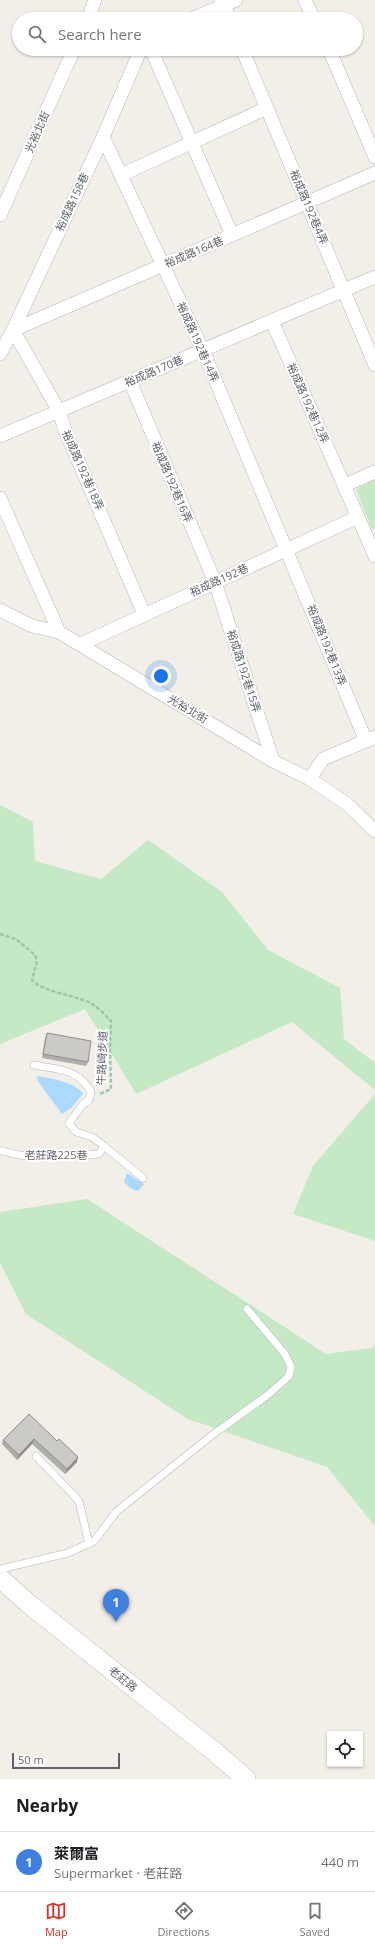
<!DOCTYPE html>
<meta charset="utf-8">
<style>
body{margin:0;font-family:"Open Sans","Noto Sans TC",sans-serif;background:#f2f2f2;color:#202124}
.controls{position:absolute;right:12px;bottom:12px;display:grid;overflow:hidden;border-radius:0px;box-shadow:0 1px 3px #0004}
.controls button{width:36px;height:36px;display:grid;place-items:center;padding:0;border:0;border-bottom:1px solid #e0e0e0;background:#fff;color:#202124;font:20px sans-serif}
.scale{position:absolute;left:12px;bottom:10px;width:108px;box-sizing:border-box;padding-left:4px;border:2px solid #5f6368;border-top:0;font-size:11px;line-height:14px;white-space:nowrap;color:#5f6368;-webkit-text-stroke:3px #fff;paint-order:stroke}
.you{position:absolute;left:161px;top:676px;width:14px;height:14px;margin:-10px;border:3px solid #fff;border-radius:50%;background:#1a73e8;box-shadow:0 0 0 6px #1a73e833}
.badge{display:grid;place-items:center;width:26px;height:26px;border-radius:50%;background:#d93025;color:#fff;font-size:13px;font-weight:700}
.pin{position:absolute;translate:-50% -33px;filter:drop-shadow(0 1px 2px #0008)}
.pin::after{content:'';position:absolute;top:21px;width:14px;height:12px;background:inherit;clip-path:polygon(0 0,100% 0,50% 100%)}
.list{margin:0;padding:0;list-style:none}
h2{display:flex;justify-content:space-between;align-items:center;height:52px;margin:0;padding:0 16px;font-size:17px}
h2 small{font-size:13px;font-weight:400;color:#757577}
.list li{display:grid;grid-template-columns:26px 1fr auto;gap:12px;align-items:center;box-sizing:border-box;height:60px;padding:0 16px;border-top:1px solid #e0e0e0}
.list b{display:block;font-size:15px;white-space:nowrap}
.list p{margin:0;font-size:13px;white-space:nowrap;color:#757577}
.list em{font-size:13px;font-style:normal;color:#757577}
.icon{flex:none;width:22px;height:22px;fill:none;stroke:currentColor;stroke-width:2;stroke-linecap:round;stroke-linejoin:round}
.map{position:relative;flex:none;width:375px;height:1779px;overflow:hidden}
.search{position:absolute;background:#fff;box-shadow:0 1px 3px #0004;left:12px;right:12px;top:12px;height:44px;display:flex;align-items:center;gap:10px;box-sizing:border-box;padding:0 14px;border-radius:22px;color:#757577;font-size:15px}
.sheet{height:112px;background:#fff}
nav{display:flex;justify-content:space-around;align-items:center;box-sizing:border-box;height:56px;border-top:1px solid #e0e0e0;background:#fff;font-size:11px;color:#757577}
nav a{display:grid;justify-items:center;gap:2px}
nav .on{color:#d93025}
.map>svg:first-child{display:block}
.green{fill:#c5e8c5}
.water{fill:#aadaff}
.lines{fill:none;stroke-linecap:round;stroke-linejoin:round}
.lane-casing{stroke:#b5b8bc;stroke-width:8}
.street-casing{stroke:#b5b8bc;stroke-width:14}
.secondary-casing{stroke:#b6babf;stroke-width:20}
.path{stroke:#9cc7a9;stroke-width:2.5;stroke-dasharray:4 2;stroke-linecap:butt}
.lane{stroke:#fff;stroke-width:7}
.street{stroke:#fff;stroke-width:13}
.secondary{stroke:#fff;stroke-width:19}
.wall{fill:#afaea9}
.shaded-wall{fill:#8f8d8a}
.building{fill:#cccac5;stroke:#8f8d8a}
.labels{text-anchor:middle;stroke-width:4;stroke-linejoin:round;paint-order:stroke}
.street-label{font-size:11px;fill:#5f6368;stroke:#fff}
</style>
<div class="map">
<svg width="375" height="1779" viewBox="0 0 375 1779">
<rect width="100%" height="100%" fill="#f1efe8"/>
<g class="green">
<polygon points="375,480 375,528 372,530 356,489"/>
<polygon points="0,805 33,822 35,861 101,879 148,840 222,892 268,950 340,988 344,1039 375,1063 375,1090 292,1022 136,1094 85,1009 0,1044"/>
<polygon points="375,1094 375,1241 293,1214 313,1166"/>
<polygon points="87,1199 326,1354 372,1348 375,1343 375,1526 327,1467 188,1419 26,1314 0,1263 0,1212"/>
</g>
<g class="water">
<path d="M39,1076C51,1079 76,1082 83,1094L71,1108L62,1114L40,1084L36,1077Z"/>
<polygon points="127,1173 144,1184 138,1191 130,1188 124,1182"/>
</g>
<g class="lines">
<defs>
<g id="lane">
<polyline points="104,1146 143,1178"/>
<path d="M0,1150C31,1161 66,1156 99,1154L104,1146L92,1137L76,1132L69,1123L83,1104L89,1100L91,1092C78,1068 58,1070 34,1065"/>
<polyline points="36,1456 79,1501 89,1544"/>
<polyline points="0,1569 68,1553 94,1541 117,1511 211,1436 269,1394 289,1376 291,1367 285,1354 247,1309"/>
</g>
<g id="street">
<polyline points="221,0 230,19"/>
<polyline points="305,0 314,19"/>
<polyline points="88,19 95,0"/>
<polyline points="191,19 236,0"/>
<polyline points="151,49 232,235"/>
<polyline points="242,49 375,365"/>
<polyline points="329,49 375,157"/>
<polyline points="103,137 204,353 366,741"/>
<polyline points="121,175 267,108"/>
<polyline points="0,215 74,49"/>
<polyline points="272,321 375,556"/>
<polyline points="0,354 13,330 103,137 141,49"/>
<polyline points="130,381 215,582 273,761"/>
<polyline points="0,436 375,277"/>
<polyline points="345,485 375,472"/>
<polyline points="0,498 59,632"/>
<polyline points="0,610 32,626 59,632 273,761 310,779 347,804 375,831"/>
<polyline points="144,614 65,430 59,411 13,330 375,173"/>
<polyline points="81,644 358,517"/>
<polyline points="310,779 323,759 375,737"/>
</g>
<polyline id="secondary" points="0,1578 29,1604 216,1753 246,1779"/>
</defs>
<use href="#lane" class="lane-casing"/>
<use href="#street" class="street-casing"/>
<use href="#secondary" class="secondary-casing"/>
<path class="path" d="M0,934L16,939L35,955L37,961L32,980C44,993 73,994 90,1003C98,1007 105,1015 111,1021L110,1048L111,1089L100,1094"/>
<use href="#lane" class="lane"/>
<use href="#street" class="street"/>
<use href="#secondary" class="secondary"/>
</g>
<g class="wall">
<polygon points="47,1033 88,1062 86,1066 42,1058 45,1038"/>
<polygon points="29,1414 77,1462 65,1474 32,1444 17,1460 2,1444 3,1440"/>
</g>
<g class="shaded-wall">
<polygon points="34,1439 32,1444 17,1460 19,1455"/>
<polygon points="78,1457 77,1462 65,1474 67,1469"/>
</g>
<g class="building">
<polygon points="47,1033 91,1041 88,1062 43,1054"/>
<polygon points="29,1414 57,1441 59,1439 78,1457 67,1469 34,1439 19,1455 3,1440"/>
</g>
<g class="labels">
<g class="street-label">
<text transform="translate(37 132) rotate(-66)" y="4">光裕北街</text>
<text transform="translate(72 202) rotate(-65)" y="4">裕成路158巷</text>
<text transform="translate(309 207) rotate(67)" y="4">裕成路192巷4弄</text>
<text transform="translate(194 252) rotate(-23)" y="4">裕成路164巷</text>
<text transform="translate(198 342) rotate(66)" y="4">裕成路192巷14弄</text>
<text transform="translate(154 371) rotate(-23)" y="4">裕成路170巷</text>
<text transform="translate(308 403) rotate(66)" y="4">裕成路192巷12弄</text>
<text transform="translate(83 470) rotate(66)" y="4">裕成路192巷18弄</text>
<text transform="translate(172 482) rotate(67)" y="4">裕成路192巷16弄</text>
<text transform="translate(219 580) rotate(-24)" y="4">裕成路192巷</text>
<text transform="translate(327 645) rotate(68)" y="4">裕成路192巷13弄</text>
<text transform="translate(244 671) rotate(72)" y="4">裕成路192巷15弄</text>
<text transform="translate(188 709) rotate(31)" y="4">光裕北街</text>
<text transform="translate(102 1058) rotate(-88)" y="4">牛路崎步道</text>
<text x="56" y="1159">老莊路225巷</text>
<text transform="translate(123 1679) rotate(39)" y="4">老莊路</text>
</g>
</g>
</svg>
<div class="controls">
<button><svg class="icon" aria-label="locate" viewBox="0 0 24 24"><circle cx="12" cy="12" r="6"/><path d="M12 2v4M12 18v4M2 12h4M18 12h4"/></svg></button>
</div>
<div class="scale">50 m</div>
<div class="you"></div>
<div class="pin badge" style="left:116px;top:1622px;background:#3f7fe0">1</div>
<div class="search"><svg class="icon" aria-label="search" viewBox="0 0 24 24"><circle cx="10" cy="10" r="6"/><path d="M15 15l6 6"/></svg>Search here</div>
</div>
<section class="sheet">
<h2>Nearby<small></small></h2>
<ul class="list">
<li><span class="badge" style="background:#3f7fe0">1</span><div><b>萊爾富</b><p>Supermarket · 老莊路</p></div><em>440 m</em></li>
</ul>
</section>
<nav>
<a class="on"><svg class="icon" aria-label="map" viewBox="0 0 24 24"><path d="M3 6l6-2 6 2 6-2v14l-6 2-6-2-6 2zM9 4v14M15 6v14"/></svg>Map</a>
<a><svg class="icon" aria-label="directions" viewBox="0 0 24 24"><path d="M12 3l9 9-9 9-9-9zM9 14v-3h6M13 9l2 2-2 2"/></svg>Directions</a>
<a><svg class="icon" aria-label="saved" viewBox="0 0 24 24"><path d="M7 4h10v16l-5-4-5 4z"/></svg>Saved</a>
</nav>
